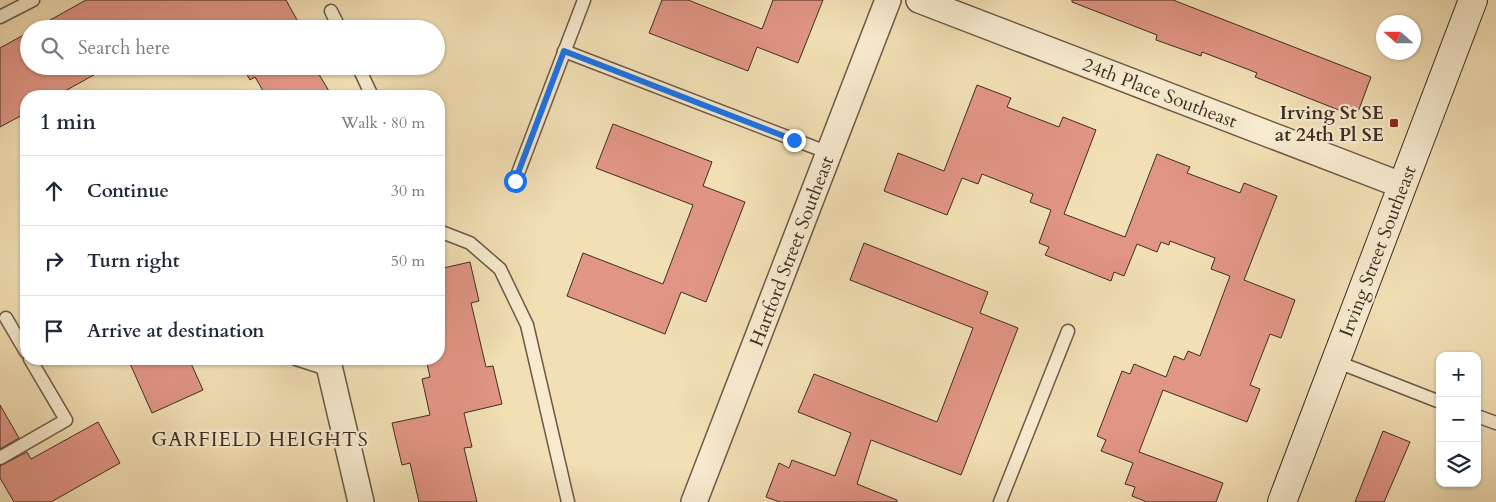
<!DOCTYPE html>
<meta charset="utf-8">
<style>
body{margin:0;font-family:Cardo,serif;background:#f6f6f7;color:#1f2937}
.controls{position:absolute;right:15px;bottom:15px;display:grid;overflow:hidden;border-radius:10px;box-shadow:0 1px 4px #0004}
.controls button{width:45px;height:45px;display:grid;place-items:center;padding:0;border:0;border-bottom:1px solid #e0e1e3;background:#fff;color:#1f2937;font:25px sans-serif}
.compass{position:absolute;left:1376px;top:15px;width:45px;height:45px;border-radius:50%;background:#fff;box-shadow:0 1px 4px #0004;rotate:291deg}
.stop{position:absolute;width:15px;height:15px;margin:-11px;border:4px solid #1a73e8;border-radius:50%;background:#fff}
.stop.end{background:#1a73e8;border-color:#fff;box-shadow:0 1px 5px #0008}
.list{margin:0;padding:0;list-style:none}
h2{display:flex;justify-content:space-between;align-items:center;height:65px;margin:0;padding:0 20px;font-size:21px}
h2 small{font-size:16px;font-weight:400;color:#747a83}
.list li{display:grid;grid-template-columns:32px 1fr auto;gap:15px;align-items:center;box-sizing:border-box;height:70px;padding:0 20px;border-top:1px solid #e0e1e3}
.list b{display:block;font-size:19px;white-space:nowrap}
.list em{font-size:16px;font-style:normal;color:#747a83}
.icon{flex:none;width:28px;height:28px;fill:none;stroke:currentColor;stroke-width:2;stroke-linecap:round;stroke-linejoin:round}
.map{position:relative;flex:none;width:1496px;height:502px;overflow:hidden}
.search{position:absolute;background:#fff;box-shadow:0 1px 4px #0004;left:20px;top:20px;width:425px;height:55px;display:flex;align-items:center;gap:12px;box-sizing:border-box;padding:0 18px;border-radius:28px;color:#747a83;font-size:19px}
.panel{position:absolute;background:#fff;box-shadow:0 1px 4px #0004;left:20px;top:90px;width:425px;height:275px;border-radius:20px}
.map>svg:first-child{display:block}
.building{fill:#e19585;stroke:#3e2d25}
.lines{fill:none;stroke-linecap:round;stroke-linejoin:round}
.service-casing{stroke:#6b5a49;stroke-width:15}
.minor-casing{stroke:#6b5a49;stroke-width:28}
.secondary-casing{stroke:#3e2d25;stroke-width:30}
.service{stroke:#f7eace;stroke-width:12}
.minor{stroke:#f7eace;stroke-width:25}
.secondary{stroke:#f7eace;stroke-width:28}
.route{stroke:#1a73e8;stroke-width:6}
.poi-dot{fill:#8f2418;stroke:#f7eace;stroke-width:2}
.labels{text-anchor:middle;stroke-width:4.5;stroke-linejoin:round;paint-order:stroke}
.street-label{font-size:19px;fill:#3e2d25;stroke:#f7eace}
.poi-label{font-size:19px;font-weight:bold;fill:#3e2d25;stroke:#f7eace;text-anchor:end}
.neighbourhood-label{font-size:20px;letter-spacing:1px;fill:#3e2d25;stroke:#f7eace}
</style>
<div class="map">
<svg width="1496" height="502" viewBox="0 0 1496 502">
<rect width="100%" height="100%" fill="#f2dfb4"/>
<filter id="stains"><feTurbulence type="fractalNoise" baseFrequency=".004" numOctaves="4"/><feColorMatrix values="0 0 0 0 .2 0 0 0 0 .09 0 0 0 0 .02 0 0 0 .5 -.17"/></filter>
<radialGradient id="worn" r=".72"><stop offset=".6" stop-color="#630" stop-opacity="0"/><stop offset="1" stop-color="#630" stop-opacity=".3"/></radialGradient>
<g class="building">
<polygon points="86,0 286,0 302,29 34,29"/>
<polygon points="662,0 688,0 762,29 773,0 823,0 798,63 757,47 748,71 649,33"/>
<polygon points="1072,0 1173,0 1371,77 1358,112 1356,111 1354,116 1255,77 1257,73 1247,69 1202,52 1201,56 1156,40 1157,35 1072,2"/>
<polygon points="29,32 29,66 110,66 56,96 26,96 26,113 0,127 0,48"/>
<polygon points="242,66 314,66 332,96 266,96 255,77 250,80"/>
<polygon points="977,85 1011,98 1007,107 1059,127 1063,117 1096,130 1064,214 1125,237 1157,154 1190,167 1187,173 1240,193 1244,183 1277,196 1244,280 1295,300 1281,338 1270,334 1250,385 1260,389 1247,422 1163,390 1139,452 1223,483 1216,502 1147,502 1132,496 1135,487 1125,484 1133,463 1101,451 1106,440 1097,436 1122,371 1130,374 1134,364 1166,377 1174,356 1184,360 1188,351 1200,356 1230,276 1211,269 1215,258 1170,241 1169,245 1161,242 1157,252 1137,244 1124,276 1114,272 1111,281 1045,255 1049,247 1039,243 1051,210 1030,202 1033,194 982,174 978,184 962,178 947,215 884,191 898,153 944,171"/>
<polygon points="613,124 712,162 703,186 745,202 706,302 681,292 665,334 567,296 583,253 663,284 693,205 596,168"/>
<polygon points="864,243 988,292 980,313 1018,328 961,475 871,440 857,484 897,500 897,502 780,502 766,497 779,463 789,468 792,460 835,476 851,433 798,412 814,374 937,422 973,328 850,280"/>
<polygon points="470,262 479,301 471,303 486,367 493,366 502,404 464,413 472,447 464,448 477,502 419,502 410,463 402,465 392,423 430,415 422,379 430,377 426,359 439,359 439,269"/>
<polygon points="128,359 189,359 203,390 152,413"/>
<polygon points="0,405 19,438 0,449"/>
<polygon points="98,422 120,463 51,502 14,502 0,478 0,466 27,452 31,459"/>
<polygon points="1383,431 1410,442 1384,502 1355,502"/>
</g>
<g class="lines">
<defs>
<g id="service">
<polyline points="331,11 340,29"/>
<polyline points="0,17 33,0"/>
<polyline points="564,51 829,153"/>
<polyline points="358,66 372,96"/>
<polyline points="515,181 584,0"/>
<polyline points="439,231 470,243 500,269 527,325 568,502"/>
<polyline points="6,318 26,352"/>
<polyline points="296,359 330,370"/>
<polyline points="1335,361 1440,402"/>
<polyline points="1477,416 1496,423"/>
<polyline points="0,458 66,420 30,359"/>
<polyline points="1000,502 1068,331"/>
</g>
<g id="minor">
<polyline points="919,0 1401,185"/>
<polyline points="330,370 361,502"/>
<polyline points="694,502 888,0"/>
</g>
<polyline id="secondary" points="1282,502 1473,0"/>
</defs>
<use href="#service" class="service-casing"/>
<use href="#minor" class="minor-casing"/>
<use href="#secondary" class="secondary-casing"/>
<use href="#service" class="service"/>
<use href="#minor" class="minor"/>
<use href="#secondary" class="secondary"/>
</g>
<g class="lines">
<polyline class="route" points="515,181 564,51 794,140"/>
</g>
<rect class="poi-dot" x="1389" y="118" width="10" height="10" rx="2.5"/>
<g class="labels">
<g class="street-label">
<text transform="translate(1160 92) rotate(21)" y="7">24th Place Southeast</text>
<text transform="translate(791 251) rotate(-69)" y="7">Hartford Street Southeast</text>
<text transform="translate(1377 251) rotate(-69)" y="7">Irving Street Southeast</text>
</g>
<g class="poi-label">
<text x="1384" y="119">Irving St SE<tspan x="1384" dy="22">at 24th Pl SE</tspan></text>
</g>
<g class="neighbourhood-label">
<text x="260" y="446">GARFIELD HEIGHTS</text>
</g>
</g>
<rect width="100%" height="100%" filter="url(#stains)"/>
<rect width="100%" height="100%" fill="url(#worn)"/>
</svg>
<div class="controls">
<button>+</button>
<button>−</button>
<button><svg class="icon" aria-label="layers" viewBox="0 0 24 24"><path d="M12 4l9 5-9 5-9-5zM3 14l9 5 9-5"/></svg></button>
</div>
<svg class="compass" viewBox="-18 -18 36 36"><path d="M0-13l5 13h-10z" fill="#e53935"/><path d="M0 13l5-13h-10z" fill="#747a83"/></svg>
<div class="stop" style="left:515px;top:181px"></div>
<div class="stop end" style="left:794px;top:140px"></div>
<div class="search"><svg class="icon" aria-label="search" viewBox="0 0 24 24"><circle cx="10" cy="10" r="6"/><path d="M15 15l6 6"/></svg>Search here</div>
<section class="panel">
<h2>1 min<small>Walk · 80 m</small></h2>
<ul class="list">
<li><svg class="icon" aria-label="ahead" viewBox="0 0 24 24"><path d="M12 20V5M6 11l6-6 6 6"/></svg><div><b>Continue</b></div><em>30 m</em></li>
<li><svg class="icon" aria-label="right" viewBox="0 0 24 24"><path d="M7 20v-9h11M14 6l5 5-5 5"/></svg><div><b>Turn right</b></div><em>50 m</em></li>
<li><svg class="icon" aria-label="arrive" viewBox="0 0 24 24"><path d="M6 21V4h12l-3 4 3 4H6"/></svg><div><b>Arrive at destination</b></div></li>
</ul>
</section>
</div>
